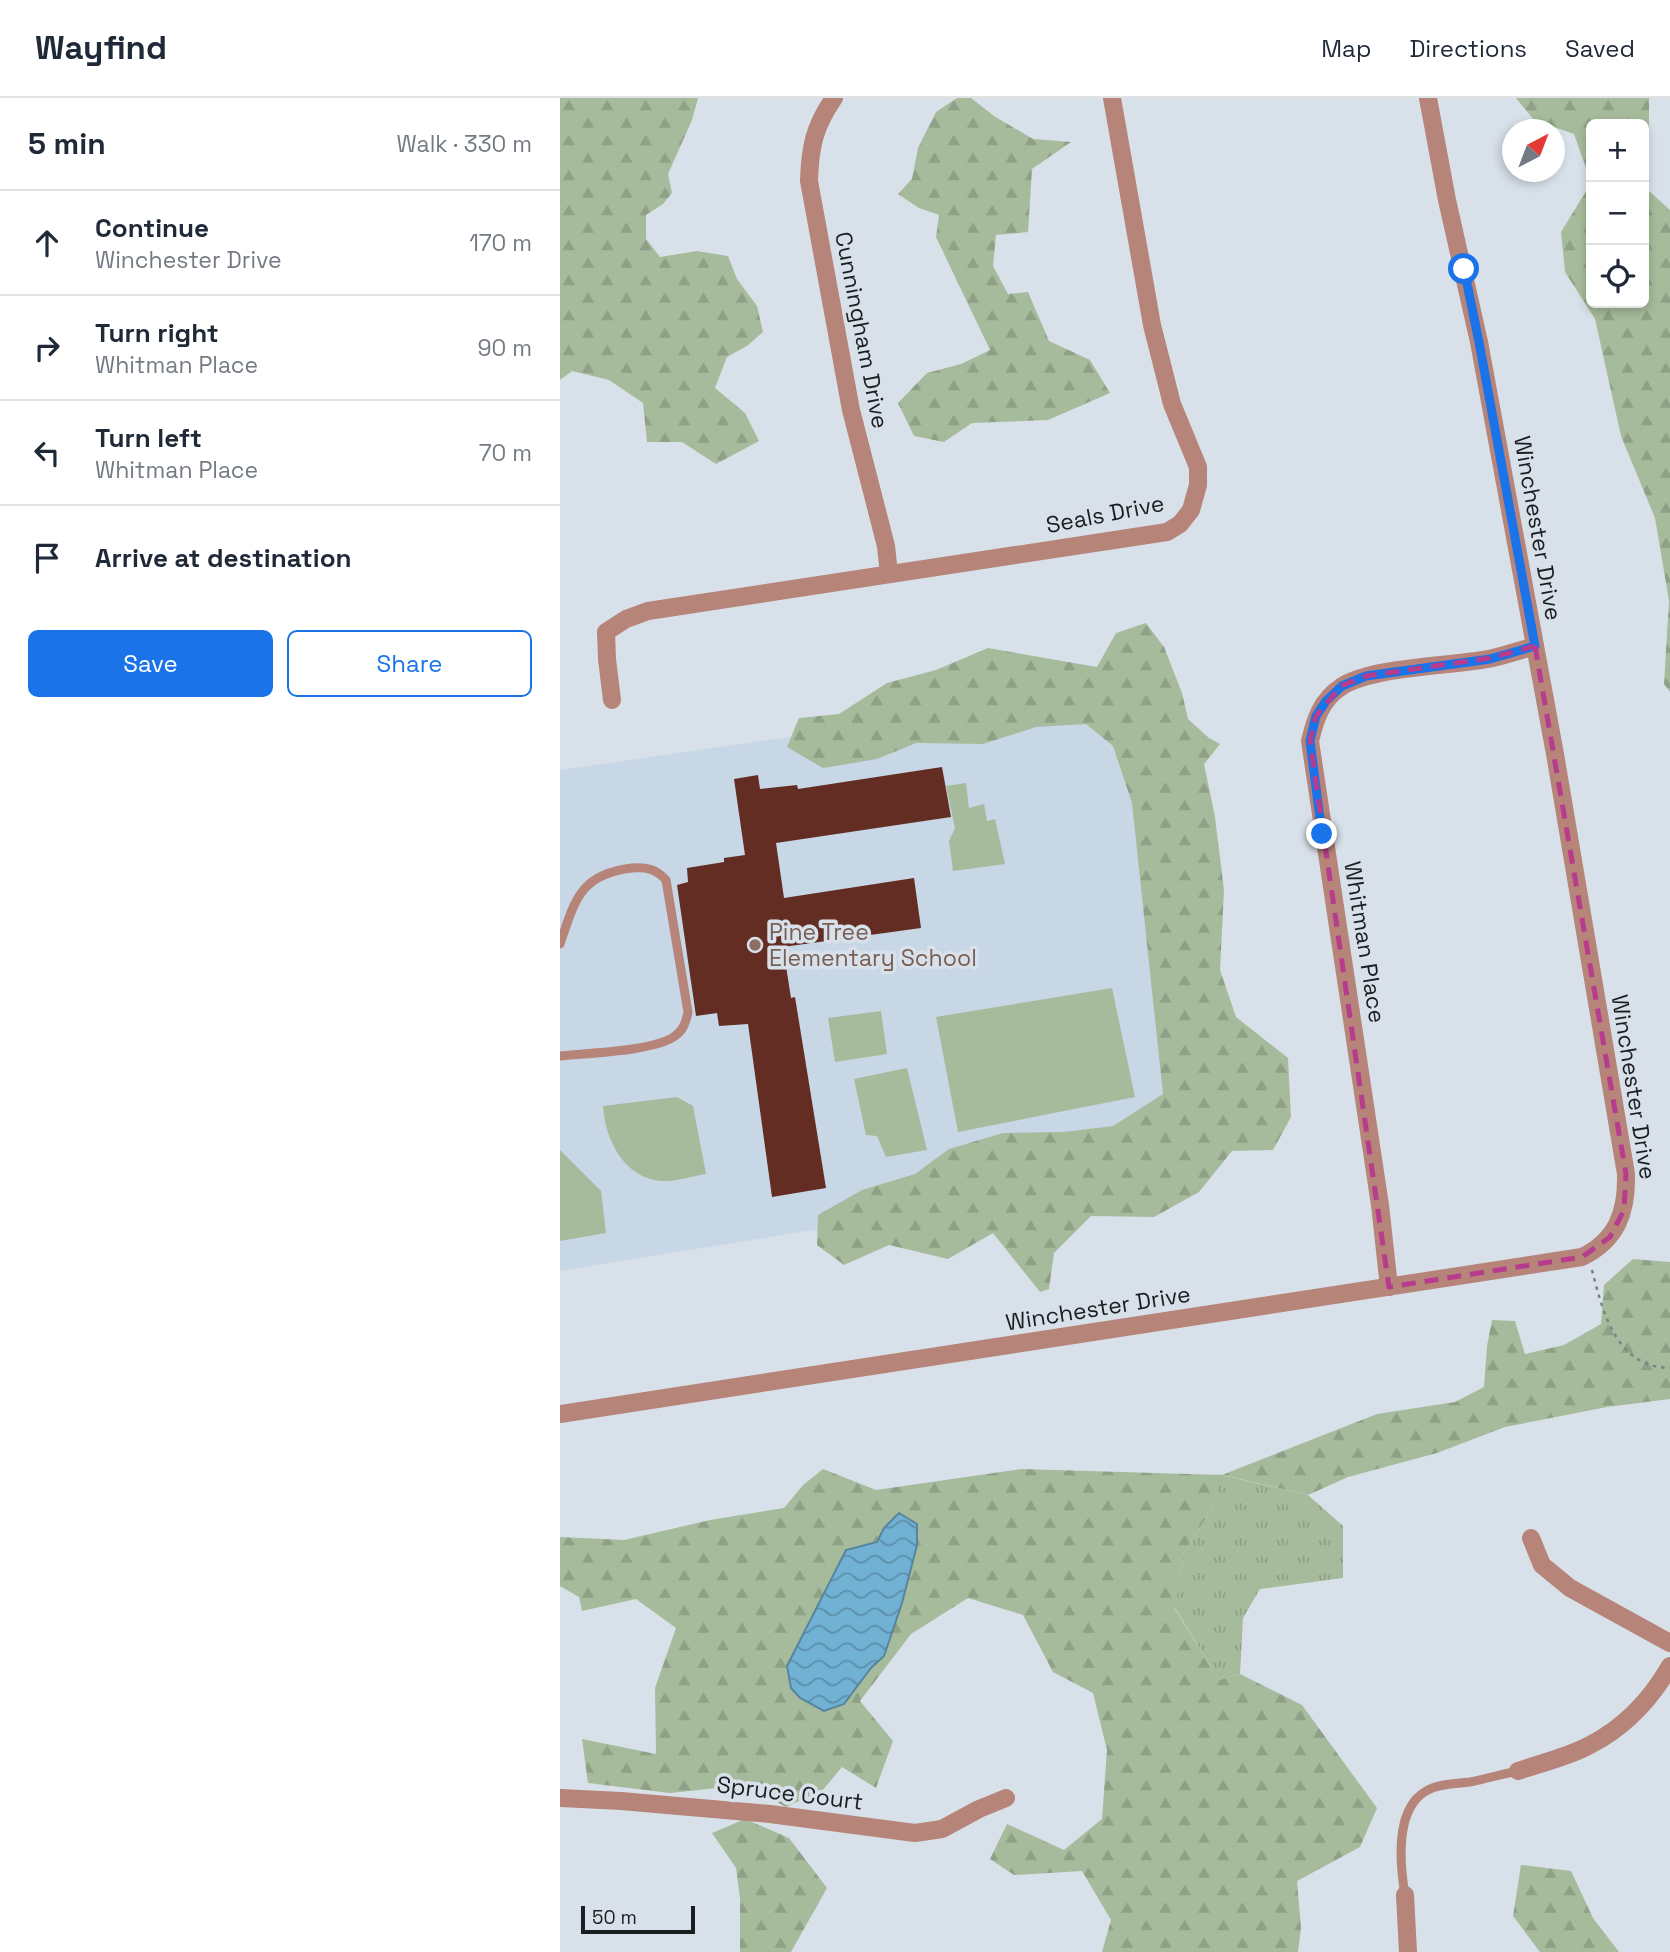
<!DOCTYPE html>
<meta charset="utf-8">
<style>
body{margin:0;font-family:"Space Grotesk",sans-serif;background:#f6f6f7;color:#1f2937}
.controls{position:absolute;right:21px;top:21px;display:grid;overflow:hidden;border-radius:10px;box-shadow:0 4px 10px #0003}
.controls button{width:63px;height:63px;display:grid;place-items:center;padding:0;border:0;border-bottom:2px solid #e0e1e3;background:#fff;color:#1f2937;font:35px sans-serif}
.compass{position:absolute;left:942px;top:21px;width:63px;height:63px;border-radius:50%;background:#fff;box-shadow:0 4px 10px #0003;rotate:42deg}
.scale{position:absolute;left:21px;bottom:18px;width:114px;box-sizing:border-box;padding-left:7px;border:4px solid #1a1e21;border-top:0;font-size:19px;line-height:24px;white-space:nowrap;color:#1a1e21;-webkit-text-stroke:5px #d8e1ea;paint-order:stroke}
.stop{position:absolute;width:21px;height:21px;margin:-16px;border:5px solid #1a73e8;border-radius:50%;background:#fff}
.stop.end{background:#1a73e8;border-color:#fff;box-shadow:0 2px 7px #0008}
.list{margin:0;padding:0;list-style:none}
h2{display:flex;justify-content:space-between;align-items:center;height:91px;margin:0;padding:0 28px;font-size:30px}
h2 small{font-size:23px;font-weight:400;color:#747a83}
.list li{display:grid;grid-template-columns:46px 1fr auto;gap:21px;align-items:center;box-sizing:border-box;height:105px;padding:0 28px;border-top:2px solid #e0e1e3}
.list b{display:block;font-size:26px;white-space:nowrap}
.list p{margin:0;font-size:23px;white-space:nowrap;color:#747a83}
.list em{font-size:23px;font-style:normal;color:#747a83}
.actions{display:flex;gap:14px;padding:21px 28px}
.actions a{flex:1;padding:16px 0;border:2px solid #1a73e8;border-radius:10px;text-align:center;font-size:24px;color:#1a73e8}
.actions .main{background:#1a73e8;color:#fff}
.icon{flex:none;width:38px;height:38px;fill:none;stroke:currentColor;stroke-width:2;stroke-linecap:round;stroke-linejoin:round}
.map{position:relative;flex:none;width:1110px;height:1854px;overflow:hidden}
header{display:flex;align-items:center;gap:42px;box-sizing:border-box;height:98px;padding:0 35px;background:#fff;border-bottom:2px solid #e0e1e3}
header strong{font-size:33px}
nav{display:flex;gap:38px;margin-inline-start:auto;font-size:24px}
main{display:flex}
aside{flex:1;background:#fff}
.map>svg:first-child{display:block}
.built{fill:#c7d7e5}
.grass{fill:url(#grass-tufts)}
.forest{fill:url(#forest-firs);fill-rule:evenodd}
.park{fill:#a6bb9b}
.water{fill:url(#water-waves);stroke:#57859e;stroke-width:2}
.building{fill:#642d23}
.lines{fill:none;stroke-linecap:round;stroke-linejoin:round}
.path{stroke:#7c8288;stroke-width:2.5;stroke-dasharray:3.5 5;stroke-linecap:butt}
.lane{stroke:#b68478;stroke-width:9}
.street{stroke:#b68478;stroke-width:18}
.route{stroke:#1a73e8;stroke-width:9}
.marked{fill:none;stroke:#b73c8d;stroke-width:5;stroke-dasharray:14 9;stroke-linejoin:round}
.education-dot{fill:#8d6e63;stroke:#d8e1ea;stroke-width:2.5}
.labels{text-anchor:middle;stroke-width:7;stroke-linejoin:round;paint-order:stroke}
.street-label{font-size:23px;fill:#1a1e21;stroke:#d8e1ea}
.education-label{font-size:23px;fill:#785e54;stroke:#d8e1ea;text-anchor:start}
</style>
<header>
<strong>Wayfind</strong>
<nav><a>Map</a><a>Directions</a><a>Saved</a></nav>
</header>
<main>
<aside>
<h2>5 min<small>Walk · 330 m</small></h2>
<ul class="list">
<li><svg class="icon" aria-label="ahead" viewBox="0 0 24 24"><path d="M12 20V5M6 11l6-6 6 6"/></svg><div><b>Continue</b><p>Winchester Drive</p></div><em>170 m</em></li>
<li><svg class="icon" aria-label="right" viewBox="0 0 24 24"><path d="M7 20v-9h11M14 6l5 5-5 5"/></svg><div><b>Turn right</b><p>Whitman Place</p></div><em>90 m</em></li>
<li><svg class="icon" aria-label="left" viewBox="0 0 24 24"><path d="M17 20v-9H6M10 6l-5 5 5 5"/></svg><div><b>Turn left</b><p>Whitman Place</p></div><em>70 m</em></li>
<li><svg class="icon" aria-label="arrive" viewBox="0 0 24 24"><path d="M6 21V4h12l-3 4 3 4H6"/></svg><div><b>Arrive at destination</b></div></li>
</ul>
<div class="actions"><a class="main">Save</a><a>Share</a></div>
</aside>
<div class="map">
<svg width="1110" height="1854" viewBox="0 0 1110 1854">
<defs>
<pattern id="grass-tufts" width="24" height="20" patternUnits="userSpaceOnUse" patternTransform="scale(1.75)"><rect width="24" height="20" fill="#a6bb9b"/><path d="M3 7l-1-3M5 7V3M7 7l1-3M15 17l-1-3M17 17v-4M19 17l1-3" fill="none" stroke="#8ea085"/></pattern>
<pattern id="forest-firs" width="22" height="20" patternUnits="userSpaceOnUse" patternTransform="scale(1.75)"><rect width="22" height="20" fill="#a6bb9b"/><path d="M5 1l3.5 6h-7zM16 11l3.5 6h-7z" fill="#8ea085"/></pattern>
<pattern id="water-waves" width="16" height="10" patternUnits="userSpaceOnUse" patternTransform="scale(1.75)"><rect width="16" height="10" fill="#71b1d3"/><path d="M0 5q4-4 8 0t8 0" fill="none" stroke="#5c8fab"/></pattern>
</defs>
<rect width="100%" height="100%" fill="#d8e1ea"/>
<polygon class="built" points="569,590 654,1067 0,1173 0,672"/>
<polygon class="grass" points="662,1377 748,1397 783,1428 783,1480 700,1491 683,1520 680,1576 659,1582 615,1510 624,1454 650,1414"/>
<g class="forest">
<polygon points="0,0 138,0 132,22 108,76 112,95 103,106 86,117 86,141 100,159 137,153 168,158 177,181 197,208 203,234 187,248 167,259 155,290 185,315 199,343 156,366 122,344 87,344 83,305 49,282 12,273 0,282"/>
<polygon points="397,0 411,0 434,18 473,41 511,44 472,71 468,134 436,137 433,168 448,196 468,194 489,243 530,262 550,295 488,322 412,325 384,344 354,338 338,305 367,275 401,266 430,252 376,139 379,117 359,110 338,96 352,81 358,50 376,14"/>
<polygon points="956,0 1089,0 1089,93 1110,112 1110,594 1104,586 1109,503 1095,420 1061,338 1035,221 1005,174 1001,134 1031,85 1031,205 1084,205 1084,26 1031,26 1031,84 1014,36 974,22"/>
<polygon points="586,525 604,549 622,595 628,621 649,640 660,646 644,666 655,719 664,792 660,872 676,919 728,960 731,1019 713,1052 672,1053 639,1094 594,1119 531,1118 494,1155 489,1191 480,1194 433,1135 388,1161 329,1147 284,1167 257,1147 258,1117 302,1092 355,1076 389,1051 443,1035 504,1034 553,1028 603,996 572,705 553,648 526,626 476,629 423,646 356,645 317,661 263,670 227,649 239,620 279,616 327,585 376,572 428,550 537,569 556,535"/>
<path d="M1073,1161L1110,1164V1301L1047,1309L945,1329L877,1355L788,1379L748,1397L663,1377L650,1414L624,1454L615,1511L659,1582L680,1576L742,1607L817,1710L800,1749L737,1783L741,1830L738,1854H542L551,1822L522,1773L454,1777L430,1761L447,1726L504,1752L542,1721L547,1652L533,1595L493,1574L463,1517L408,1500L351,1536L300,1603L333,1643L316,1690L282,1669L262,1693L226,1709L186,1687L110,1695L28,1685L22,1641L96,1656L95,1590L116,1530L76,1501L22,1513L19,1499L0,1488V1439L64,1442L150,1422L224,1410L243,1387L263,1371L316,1392L461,1371L662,1377L817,1316L895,1304L924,1289L927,1248L932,1222L955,1223L965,1256L1004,1247L1041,1226L1044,1187ZM324,1430L342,1505L324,1558L311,1570L284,1606L304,1448L317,1444Z"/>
<polygon points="185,1721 229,1740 267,1790 231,1854 180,1854 180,1800 176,1770 152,1735"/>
<polygon points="961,1767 1011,1773 1033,1820 1059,1854 980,1854 953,1818"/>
</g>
<g class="park">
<polygon points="406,685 409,710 424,706 427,723 435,721 445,766 393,773 389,743 395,730 386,688"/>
<polygon points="552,890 575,999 398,1034 376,919"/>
<polygon points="321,913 327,956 275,964 268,920"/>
<polygon points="347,970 367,1052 326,1059 317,1038 306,1037 294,981"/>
<path d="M117,999L133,1008L146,1076C132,1078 116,1084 102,1083C64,1081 45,1041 43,1008Z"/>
<polygon points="0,1052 41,1093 46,1135 0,1143"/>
</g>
<polygon class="water" points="339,1415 357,1426 357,1447 342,1505 324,1558 311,1570 284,1606 264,1613 240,1600 231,1590 227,1568 286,1452 317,1444 324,1430"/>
<polygon class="building" points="382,669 391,719 216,745 224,800 354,780 361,830 223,849 231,900 235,899 266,1090 212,1099 188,926 159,928 157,915 136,918 117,787 128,784 127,770 164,764 164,760 185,757 174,681 198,677 200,691 237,687 238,691"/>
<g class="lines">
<path class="path" d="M1032,1172C1043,1215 1056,1269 1110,1270"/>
<g class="lane">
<path d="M0,846C15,802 20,776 72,770C87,769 96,771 106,782L128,914C126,923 124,932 115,938C95,953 28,955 0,958"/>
<path d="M845,1797C840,1767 834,1709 868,1692C880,1685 897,1686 910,1684C926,1681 942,1676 958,1673"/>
</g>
<g class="street">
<path d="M274,0C254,29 250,49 249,83L291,312L326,448L329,476"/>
<polyline points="52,602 47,561 46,534 66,521 88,513 607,434 620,426 631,412 638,387 638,369 612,306 592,227 552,0"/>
<path d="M829,1189L820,1107L750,643C755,622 761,602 781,589C810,569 891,568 928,561C944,558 960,552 975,548"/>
<path d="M0,1316L1022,1159C1057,1142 1067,1114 1066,1076L995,656L919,244L887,102L868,0"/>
<polyline points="971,1440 982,1467 1010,1490 1110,1545"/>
<path d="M958,1673C981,1665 1008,1659 1030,1647C1065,1629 1091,1601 1110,1568"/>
<polyline points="0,1700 61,1703 210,1716 355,1735 382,1731 419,1711 446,1700"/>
<polyline points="845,1797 848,1854"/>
</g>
</g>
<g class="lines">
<polyline class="route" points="762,736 750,643 756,618 766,603 782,588 806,578 930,561 975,548 919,244 904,171"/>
</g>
<path class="marked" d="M975,548L1066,1076L1064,1112L1050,1139L1022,1159L829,1189L750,643L756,618L781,588L806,578L930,560Z"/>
<circle class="education-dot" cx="195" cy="847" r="7"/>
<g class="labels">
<g class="street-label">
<text transform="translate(302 232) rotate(79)" y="8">Cunningham Drive</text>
<text transform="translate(545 416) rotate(-11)" y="8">Seals Drive</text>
<text transform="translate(978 430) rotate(80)" y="8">Winchester Drive</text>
<text transform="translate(805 844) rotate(81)" y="8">Whitman Place</text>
<text transform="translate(1074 989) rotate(81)" y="8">Winchester Drive</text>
<text transform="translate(538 1210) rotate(-9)" y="8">Winchester Drive</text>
<text transform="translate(230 1695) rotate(7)" y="8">Spruce Court</text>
</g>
<g class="education-label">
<text x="209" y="842">Pine Tree<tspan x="209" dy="26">Elementary School</tspan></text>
</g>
</g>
</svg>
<div class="controls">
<button>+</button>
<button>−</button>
<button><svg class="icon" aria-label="locate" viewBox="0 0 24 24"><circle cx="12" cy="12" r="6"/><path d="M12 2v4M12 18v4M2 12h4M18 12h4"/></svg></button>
</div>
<svg class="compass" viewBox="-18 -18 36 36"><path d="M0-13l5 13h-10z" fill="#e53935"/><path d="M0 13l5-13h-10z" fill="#747a83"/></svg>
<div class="scale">50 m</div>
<div class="stop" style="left:904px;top:171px"></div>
<div class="stop end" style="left:762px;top:736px"></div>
</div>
</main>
